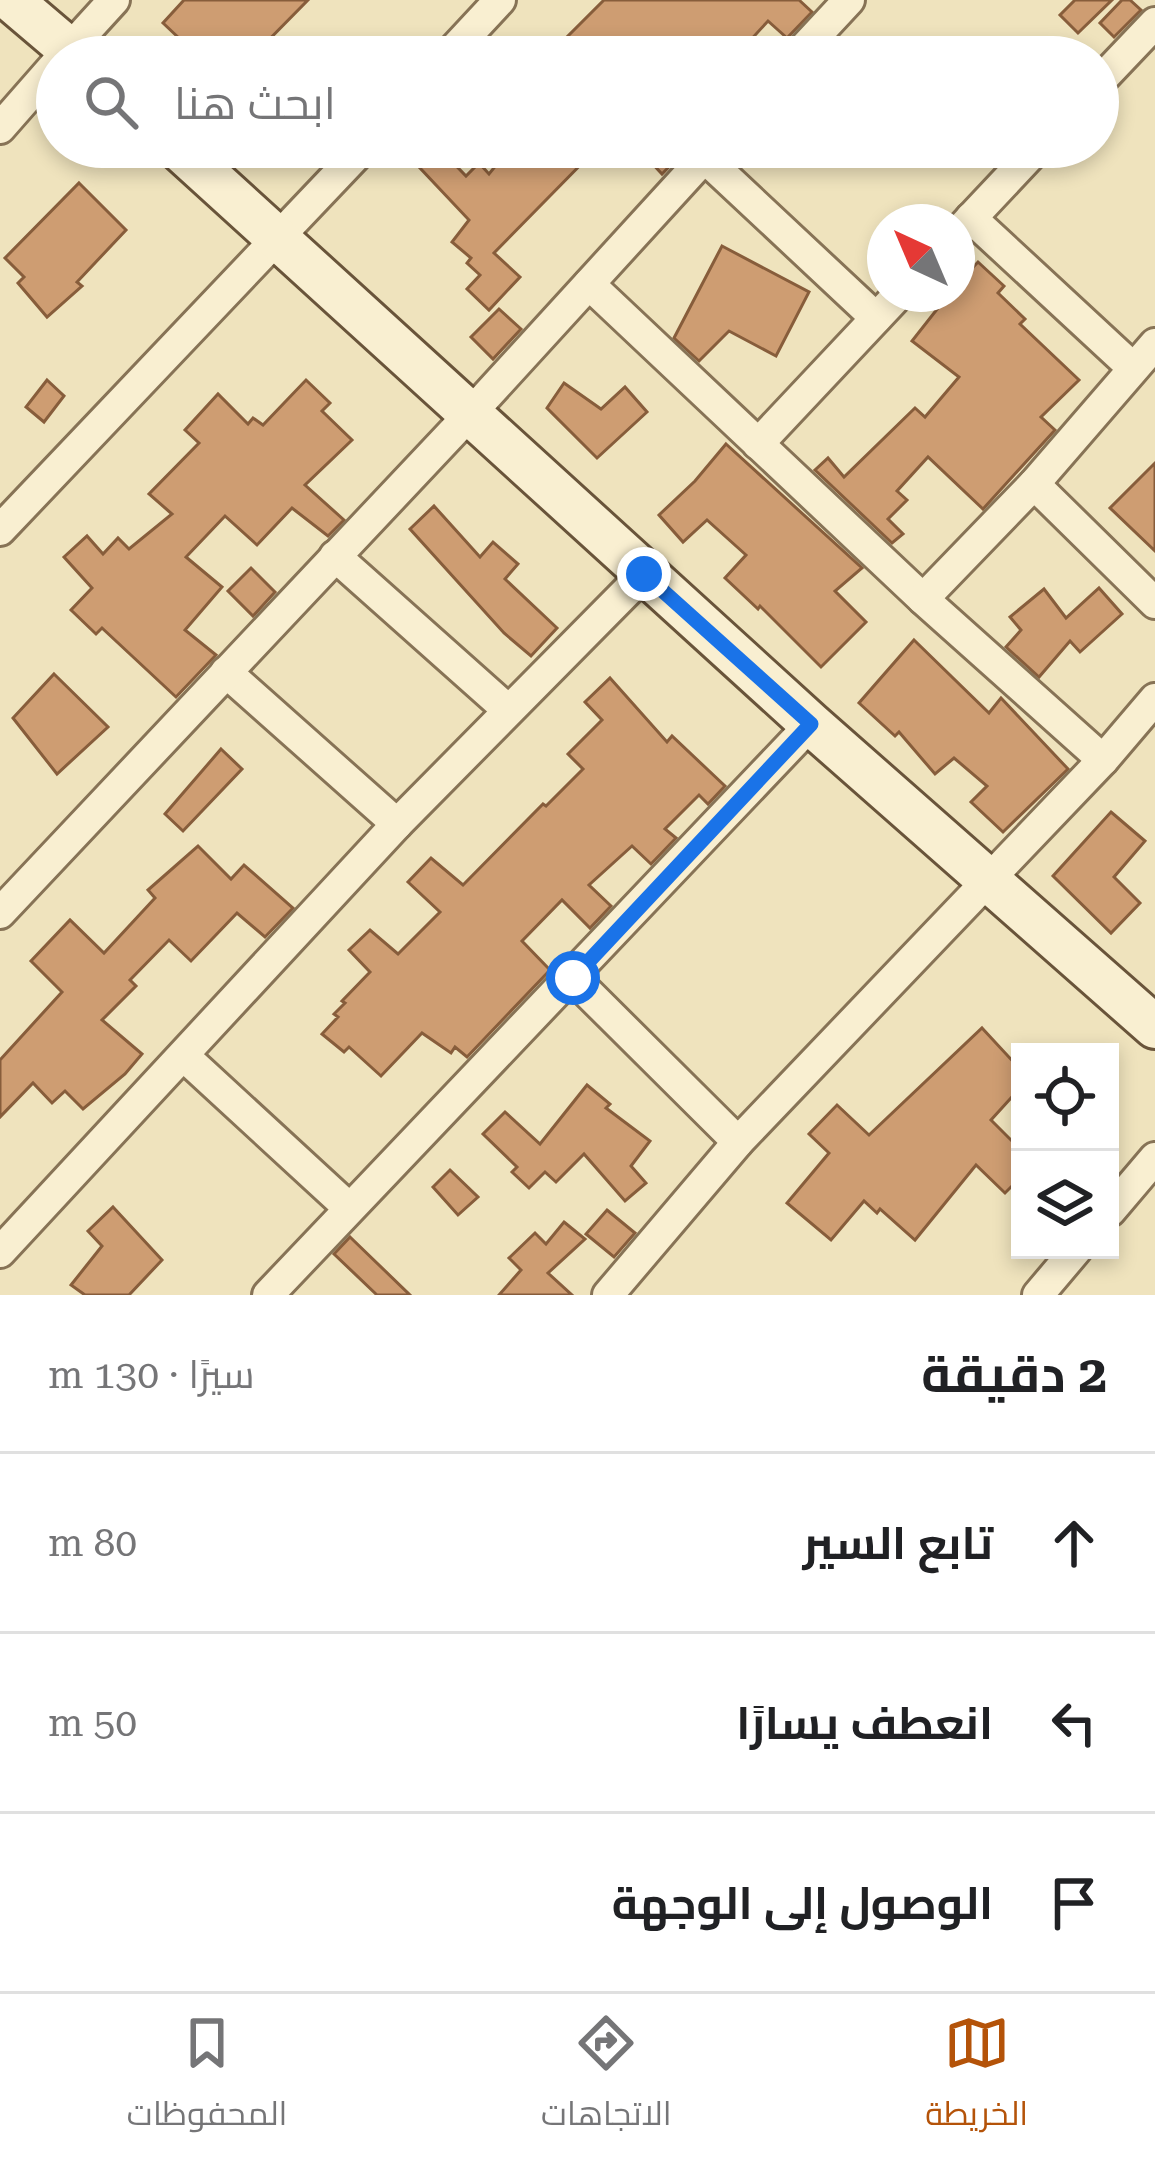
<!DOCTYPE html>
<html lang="ar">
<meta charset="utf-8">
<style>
body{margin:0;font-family:"Roboto Serif",Cairo,serif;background:#f6f6f6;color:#202124;direction:rtl}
.controls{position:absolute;right:36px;bottom:36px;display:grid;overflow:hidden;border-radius:0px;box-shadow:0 6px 18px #0003}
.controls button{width:108px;height:108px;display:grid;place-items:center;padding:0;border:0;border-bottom:3px solid #e0e0e0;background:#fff;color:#202124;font:60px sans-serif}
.compass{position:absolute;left:867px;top:204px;width:108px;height:108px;border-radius:50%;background:#fff;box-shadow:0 6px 18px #0003;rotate:316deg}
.stop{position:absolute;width:36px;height:36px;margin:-27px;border:9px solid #1a73e8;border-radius:50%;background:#fff}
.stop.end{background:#1a73e8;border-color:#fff;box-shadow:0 3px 12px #0008}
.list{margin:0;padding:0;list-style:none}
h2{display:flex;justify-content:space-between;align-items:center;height:156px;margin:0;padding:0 48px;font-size:51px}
h2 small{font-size:39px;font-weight:400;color:#757577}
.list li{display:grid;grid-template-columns:78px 1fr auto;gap:36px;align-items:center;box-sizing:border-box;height:180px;padding:0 48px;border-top:3px solid #e0e0e0}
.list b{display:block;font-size:45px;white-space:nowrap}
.list em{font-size:39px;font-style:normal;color:#757577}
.icon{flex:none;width:66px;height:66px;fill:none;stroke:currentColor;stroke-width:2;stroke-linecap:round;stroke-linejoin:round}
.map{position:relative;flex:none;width:1155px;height:1295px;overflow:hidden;direction:ltr}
.search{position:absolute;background:#fff;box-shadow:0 6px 18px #0003;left:36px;right:36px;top:36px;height:132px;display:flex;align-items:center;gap:30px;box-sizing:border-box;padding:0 42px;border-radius:66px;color:#757577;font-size:45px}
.sheet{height:696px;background:#fff}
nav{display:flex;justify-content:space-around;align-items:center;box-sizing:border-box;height:168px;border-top:3px solid #e0e0e0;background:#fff;font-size:33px;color:#757577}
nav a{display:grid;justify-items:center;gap:6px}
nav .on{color:#b45309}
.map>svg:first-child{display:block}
.building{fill:#ce9d72;stroke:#875d3b;stroke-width:3}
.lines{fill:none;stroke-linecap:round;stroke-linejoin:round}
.street-casing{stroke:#877356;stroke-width:36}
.secondary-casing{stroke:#69543a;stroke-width:48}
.street{stroke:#f9efd1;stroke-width:30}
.secondary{stroke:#f9efd1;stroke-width:42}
.route{stroke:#1a73e8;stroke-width:15}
</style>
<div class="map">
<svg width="1155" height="1295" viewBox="0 0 1155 1295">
<rect width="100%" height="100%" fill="#efe3bd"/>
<g class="building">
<polygon points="184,0 308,0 252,57 199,57 163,23"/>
<polygon points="604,0 799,0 812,12 787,38 768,21 735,57 570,57 558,46"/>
<polygon points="1075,0 1112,0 1078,33 1060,15"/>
<polygon points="1122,0 1130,0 1141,10 1114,37 1100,23"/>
<polygon points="511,147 598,147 494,253 520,277 489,310 467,289 480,275 467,263 471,258 452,242 469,220 420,168 440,149 466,176 479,163 489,174"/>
<polygon points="637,147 688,147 662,174"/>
<polygon points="974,147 1011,147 994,166"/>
<polygon points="79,183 126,230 77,282 82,286 47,317 18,283 24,277 5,258"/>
<polygon points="722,246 809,292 776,356 729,331 699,361 674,338"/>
<polygon points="978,262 1004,286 998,293 1025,319 1020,324 1079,380 1041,417 1055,430 983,509 928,457 897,491 907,500 888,519 903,534 892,543 815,470 828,458 844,477 915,408 925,417 959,377 912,341 949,294 957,294 957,284"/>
<polygon points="499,309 521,329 493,359 471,337"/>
<polygon points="47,380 64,396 44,422 26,407"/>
<polygon points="306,380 330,403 322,411 352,440 305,485 344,520 328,536 292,508 257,545 225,516 186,557 222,587 185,630 216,655 176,697 102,628 96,634 71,610 92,588 64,557 87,536 103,554 118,538 129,549 172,514 149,494 199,443 185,430 218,394 248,424 253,418 263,425"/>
<polygon points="564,383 601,409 625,387 647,412 597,458 547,408"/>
<polygon points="726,444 862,568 835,591 866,622 821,667 760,606 758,609 725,578 746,555 707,520 683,542 659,515 695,481"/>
<polygon points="1155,463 1155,551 1110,508"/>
<polygon points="434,506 480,557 493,542 518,564 505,579 557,628 531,656 504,633 410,529"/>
<polygon points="251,568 275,592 253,616 228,591"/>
<polygon points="1099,588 1122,614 1080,652 1070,641 1039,677 1006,647 1021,630 1010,617 1044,589 1066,618"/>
<polygon points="914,640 989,713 1001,698 1068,769 1003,832 971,802 987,786 954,758 935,774 899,732 895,736 859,703"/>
<polygon points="54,674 108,727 57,774 13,718"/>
<polygon points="610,678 667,742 672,736 725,786 708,804 699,795 665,829 676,838 651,864 632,846 589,885 611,906 590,928 562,900 522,941 550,970 467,1057 455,1047 451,1053 422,1033 381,1076 349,1047 344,1052 322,1034 338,1017 334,1014 345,1003 342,1001 370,972 349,950 370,930 398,954 440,912 408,882 431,858 463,885 543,804 546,806 583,769 568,754 602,720 585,702"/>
<polygon points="221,749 242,769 183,831 165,814"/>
<polygon points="1111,812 1145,841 1114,877 1140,903 1111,933 1053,876"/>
<polygon points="198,846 231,879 244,865 293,908 265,937 237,913 191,961 169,940 130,980 136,986 102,1020 142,1054 125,1074 83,1109 65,1091 52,1103 33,1083 0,1117 0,1060 62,992 31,961 70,920 104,953 155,898 148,890"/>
<polygon points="982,1028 1020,1069 1020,1088 991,1120 1020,1149 1020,1178 1005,1193 976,1165 915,1240 880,1209 877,1213 864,1201 831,1240 787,1203 829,1153 809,1134 837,1105 869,1135"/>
<polygon points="587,1085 610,1104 606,1108 650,1141 631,1166 646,1183 625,1201 584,1154 556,1182 545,1172 529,1188 512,1172 517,1167 483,1134 505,1112 540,1144"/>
<polygon points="450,1170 478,1197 458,1215 433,1187"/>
<polygon points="113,1207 162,1260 129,1295 85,1295 71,1285 102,1246 88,1231"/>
<polygon points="607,1210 635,1233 614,1257 586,1234"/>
<polygon points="564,1222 585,1239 548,1273 572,1295 499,1295 521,1270 509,1258 535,1233 546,1244"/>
<polygon points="350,1237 410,1295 377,1295 334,1254"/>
</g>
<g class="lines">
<defs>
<g id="street">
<polyline points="62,57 114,0"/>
<polyline points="447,57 500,0"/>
<polyline points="796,57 849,0"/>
<polyline points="1098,83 1155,23"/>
<polyline points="0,128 57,63"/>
<polyline points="704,157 876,318"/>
<polyline points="971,218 1133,368"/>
<polyline points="960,230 1038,147"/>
<polyline points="589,284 923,599 1103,760"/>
<polyline points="758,444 899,294"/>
<polyline points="1034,484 1155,603"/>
<polyline points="0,530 364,147"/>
<polyline points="335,556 508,710"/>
<polyline points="923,599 1034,484 1155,344"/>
<polyline points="226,672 397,824"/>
<polyline points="0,913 470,414 714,147"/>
<polyline points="573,978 738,1142"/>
<polyline points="185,1057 349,1208"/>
<polyline points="1110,1211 1155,1158"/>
<polyline points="0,1252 397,824 644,574"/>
<polyline points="268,1295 811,724"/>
<polyline points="608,1295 738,1142 1103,760 1155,699"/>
<polyline points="1038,1295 1076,1250"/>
</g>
<g id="secondary">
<polyline points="11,0 78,57"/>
<polyline points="177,147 811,724 1155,1027"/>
</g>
</defs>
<use href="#street" class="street-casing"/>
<use href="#secondary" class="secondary-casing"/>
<use href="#street" class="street"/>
<use href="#secondary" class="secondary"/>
</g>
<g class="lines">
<polyline class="route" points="573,978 811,724 644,574"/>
</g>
</svg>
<div class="controls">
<button><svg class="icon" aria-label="locate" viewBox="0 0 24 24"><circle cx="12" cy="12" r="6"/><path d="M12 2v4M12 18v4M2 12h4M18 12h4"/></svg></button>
<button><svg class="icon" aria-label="layers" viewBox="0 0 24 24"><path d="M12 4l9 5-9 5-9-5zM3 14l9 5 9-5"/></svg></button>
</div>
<svg class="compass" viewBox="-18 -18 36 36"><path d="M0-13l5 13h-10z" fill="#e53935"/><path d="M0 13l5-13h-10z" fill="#757577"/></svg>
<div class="stop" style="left:573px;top:978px"></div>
<div class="stop end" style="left:644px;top:574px"></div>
<div class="search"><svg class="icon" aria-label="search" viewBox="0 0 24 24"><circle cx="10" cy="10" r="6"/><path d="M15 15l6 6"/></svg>ابحث هنا</div>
</div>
<section class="sheet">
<h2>2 دقيقة<small>سيرًا · 130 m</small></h2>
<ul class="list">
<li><svg class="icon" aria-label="ahead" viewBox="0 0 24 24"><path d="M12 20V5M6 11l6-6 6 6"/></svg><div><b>تابع السير</b></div><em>80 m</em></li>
<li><svg class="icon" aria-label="left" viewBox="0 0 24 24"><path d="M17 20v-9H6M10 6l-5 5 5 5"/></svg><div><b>انعطف يسارًا</b></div><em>50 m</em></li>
<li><svg class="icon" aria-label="arrive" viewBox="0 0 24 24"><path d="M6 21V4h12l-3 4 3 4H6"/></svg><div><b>الوصول إلى الوجهة</b></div></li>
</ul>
</section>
<nav>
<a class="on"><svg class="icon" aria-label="map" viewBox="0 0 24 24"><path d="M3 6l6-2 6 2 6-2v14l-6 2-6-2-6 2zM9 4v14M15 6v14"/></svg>الخريطة</a>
<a><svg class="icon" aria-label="directions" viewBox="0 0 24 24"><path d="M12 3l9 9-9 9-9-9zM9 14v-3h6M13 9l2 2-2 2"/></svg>الاتجاهات</a>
<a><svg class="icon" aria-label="saved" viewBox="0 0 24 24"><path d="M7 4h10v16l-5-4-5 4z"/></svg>المحفوظات</a>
</nav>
